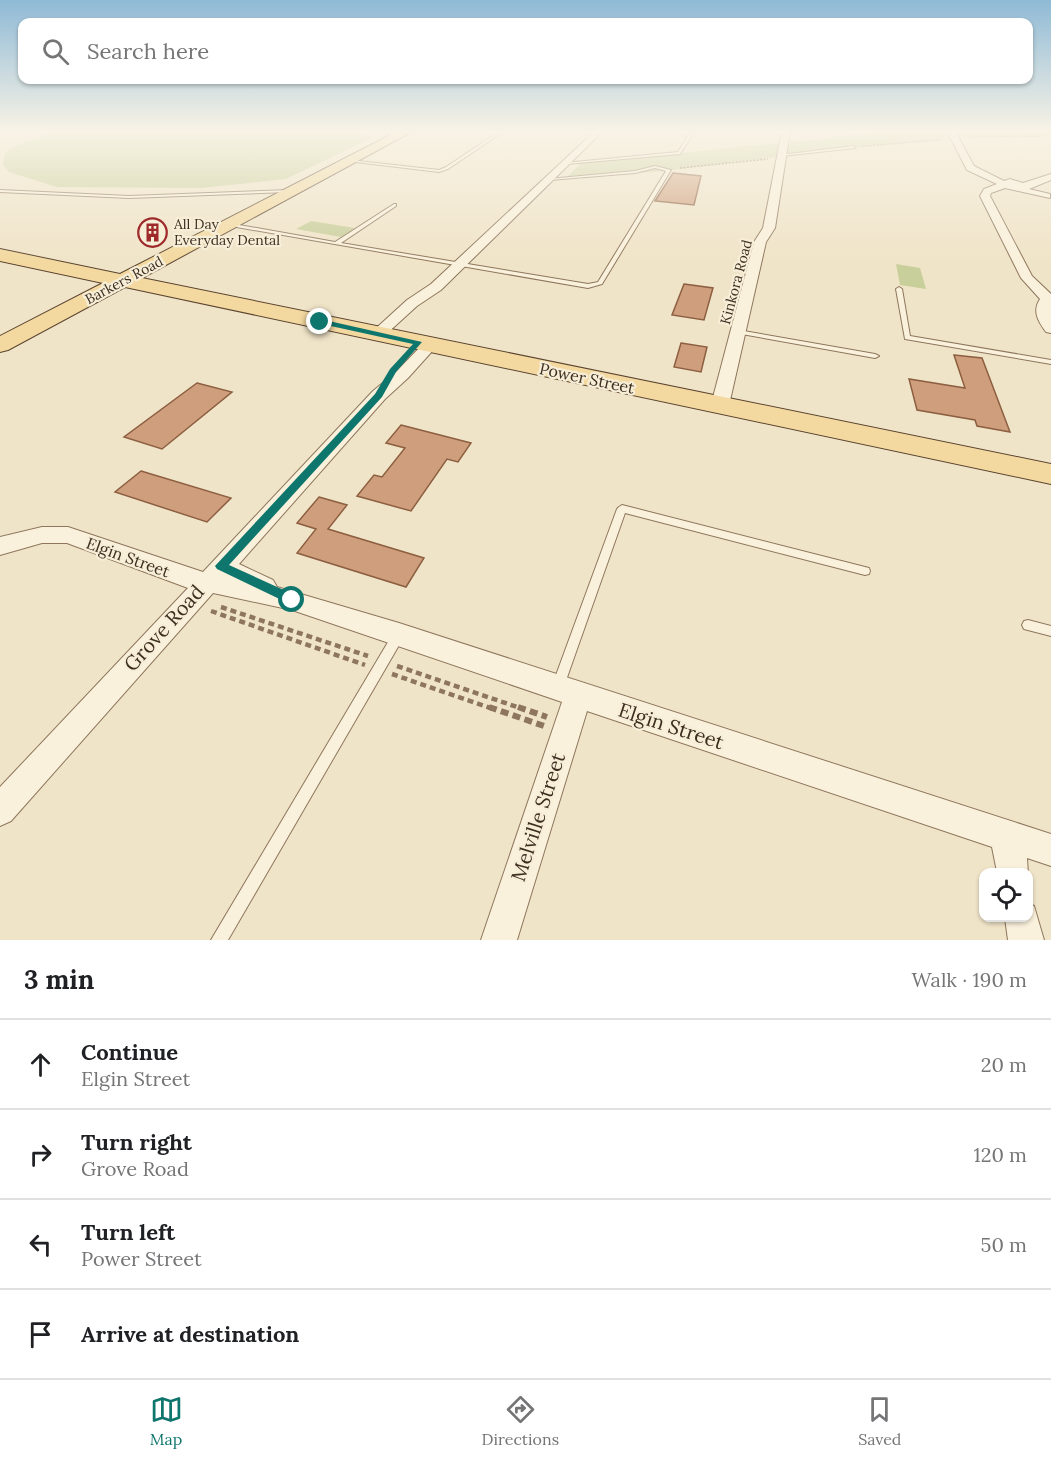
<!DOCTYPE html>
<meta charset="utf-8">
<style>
body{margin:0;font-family:Lora,serif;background:#f6f6f6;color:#202124}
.controls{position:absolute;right:18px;bottom:18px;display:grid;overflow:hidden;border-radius:12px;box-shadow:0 2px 4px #0004}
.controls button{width:54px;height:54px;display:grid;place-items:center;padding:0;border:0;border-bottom:2px solid #e0e0e0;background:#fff;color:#202124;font:30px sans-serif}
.stop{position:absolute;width:18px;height:18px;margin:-14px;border:4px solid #0f766e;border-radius:50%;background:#fff}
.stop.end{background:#0f766e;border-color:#fff;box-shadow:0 2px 6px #0008}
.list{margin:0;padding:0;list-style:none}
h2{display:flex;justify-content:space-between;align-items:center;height:78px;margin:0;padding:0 24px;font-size:26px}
h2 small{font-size:20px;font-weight:400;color:#757577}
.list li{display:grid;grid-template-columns:39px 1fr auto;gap:18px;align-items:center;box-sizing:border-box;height:90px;padding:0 24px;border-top:2px solid #e0e0e0}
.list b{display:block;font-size:22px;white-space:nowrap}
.list p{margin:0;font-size:20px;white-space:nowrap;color:#757577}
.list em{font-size:20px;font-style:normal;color:#757577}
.icon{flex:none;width:33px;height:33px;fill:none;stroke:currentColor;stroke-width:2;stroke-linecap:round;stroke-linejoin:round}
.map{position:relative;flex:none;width:1051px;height:940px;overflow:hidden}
.search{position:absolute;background:#fff;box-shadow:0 2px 4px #0004;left:18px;right:18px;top:18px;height:66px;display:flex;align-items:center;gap:15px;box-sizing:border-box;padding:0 21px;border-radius:12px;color:#757577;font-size:22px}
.sheet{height:438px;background:#fff}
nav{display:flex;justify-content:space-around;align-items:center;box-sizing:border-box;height:84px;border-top:2px solid #e0e0e0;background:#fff;font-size:16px;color:#757577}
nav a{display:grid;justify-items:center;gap:3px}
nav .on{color:#0f766e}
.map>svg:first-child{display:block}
.green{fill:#c9cf9b}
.building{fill:#cf9f7d;stroke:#8d5f41;stroke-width:1.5}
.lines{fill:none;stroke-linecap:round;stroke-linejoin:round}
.lane-casing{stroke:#8d765c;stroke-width:2}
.street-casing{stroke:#8d765c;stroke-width:2}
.primary-casing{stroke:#5b4430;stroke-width:2}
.path-far2{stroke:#8d765c;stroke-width:1.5;stroke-dasharray:2 1.5;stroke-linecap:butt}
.path-far1{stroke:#8d765c;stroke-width:4.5;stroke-dasharray:6 4;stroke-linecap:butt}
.path{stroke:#8d765c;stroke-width:6;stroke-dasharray:8 4.5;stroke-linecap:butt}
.lane{fill:#faf1dc;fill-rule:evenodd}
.street{fill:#faf1dc;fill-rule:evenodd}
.primary{fill:#f3d9a0;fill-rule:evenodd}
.route{fill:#0f766e}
.labels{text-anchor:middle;stroke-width:4.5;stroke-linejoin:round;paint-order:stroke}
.far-poi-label{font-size:14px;fill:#3d2e20;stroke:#f7eed8;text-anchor:start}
.far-street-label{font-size:14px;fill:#3d2e20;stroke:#f7eed8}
.street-label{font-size:16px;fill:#3d2e20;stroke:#f7eed8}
.near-street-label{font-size:20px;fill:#3d2e20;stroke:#f7eed8}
</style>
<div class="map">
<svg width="1051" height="940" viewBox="0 0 1051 940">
<rect width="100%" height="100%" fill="#f0e4c8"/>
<g class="green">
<path d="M59,131H342L374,137L286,179L201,188L57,187L9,172L3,165L5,153C22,141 39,136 59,131Z"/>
<polygon points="899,131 1051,131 1051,136 963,138 815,152 665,171 565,179 581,163"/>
<polygon points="311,221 355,228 341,237 296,229"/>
<polygon points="896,264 920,268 926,289 900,285"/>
</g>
<g class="building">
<polygon points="673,173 701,176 694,205 655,201"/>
<polygon points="684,284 713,288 704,320 672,315"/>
<polygon points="681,343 707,347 701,372 674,367"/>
<polygon points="954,355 982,358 1010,432 977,426 975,420 917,410 909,379 965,388"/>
<polygon points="197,383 232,392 162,449 124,437"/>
<polygon points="401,425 471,443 458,462 447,459 411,511 357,496 374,475 382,477 405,448 386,443"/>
<polygon points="141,471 231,498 207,522 115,492"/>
<polygon points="319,497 347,505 328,529 424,558 406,587 297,553 316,529 297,523"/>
</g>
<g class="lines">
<defs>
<g id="lane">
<polygon points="371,131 380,131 403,134 401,135"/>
<polygon points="500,131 504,131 448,169 439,172 347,161 349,160 439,170 446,167"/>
<polygon points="691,131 695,131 680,154 566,164 564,163 678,152"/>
<polygon points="854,146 855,148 782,156 780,155"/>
<polygon points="655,166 671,170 602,284 588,288 225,225 228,223 335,242 394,204 396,204 396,206 341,243 588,284 598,282 666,171 655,168 635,173 550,180 548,179 635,171"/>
<polygon points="0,190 129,196 290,190 292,191 290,192 129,198 0,192"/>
<polygon points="899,287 902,289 910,336 1051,360 1051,364 905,339 896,289"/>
<polygon points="738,330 875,354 879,356 875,358 736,333 735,332"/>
<polygon points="622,505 865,567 869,568 870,571 869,574 865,575 625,513 564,686 562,690 558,692 554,690 552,686 617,509 619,507"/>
<polygon points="1028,620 1051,626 1051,636 1024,629 1022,625 1024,621"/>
<polygon points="398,631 402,632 404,636 402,640 228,940 211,940 394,632"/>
</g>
<g id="street">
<polygon points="595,131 603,131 441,290 417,306 383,337 373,337 371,334 373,331 407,300 431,284"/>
<polygon points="782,131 790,131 775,228 766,242 729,405 726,409 714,409 711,405 754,242 763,228"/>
<path d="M947,131H955L974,166L1004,181L1010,179L1023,183L1051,174V180L1029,189L1050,194V198L1005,188L991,193L990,196L1032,276L1051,294V333L1046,332C1038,321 1032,311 1040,299L1021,278L980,196L984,189L997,184L967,170Z"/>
<polygon points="430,340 435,342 438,345 435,348 408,378 385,399 239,564 273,580 277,587 399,623 1051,834 1051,866 1027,858 1028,875 1028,872 997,872 992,847 587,711 517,940 481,940 562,702 292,610 213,593 11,821 0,826 0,787 188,588 67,543 42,543 0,555 0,537 42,527 68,527 203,572 373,391 396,372 425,342"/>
<polygon points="1028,903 1034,906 1044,940 1008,940 1005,918 1028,918"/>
</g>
<polygon id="primary" points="398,131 413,131 142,278 1051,464 1051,484 125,287 8,350 0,352 0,336 103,283 0,261 0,249 120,274"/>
</defs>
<use href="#lane" class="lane-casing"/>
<use href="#street" class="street-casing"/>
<use href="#primary" class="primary-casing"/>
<g class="path-far2">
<polyline points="968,137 1051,136"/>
<polyline points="863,146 940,140"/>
<polyline points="680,168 768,159"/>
</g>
<g class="path-far1">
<polyline points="221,607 368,656"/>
<polyline points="211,611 365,665"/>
<polyline points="397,666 523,709"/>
<polyline points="392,674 493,709"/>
</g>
<g class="path">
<polyline points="489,707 544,726"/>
<polyline points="518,707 547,717"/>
</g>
<use href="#lane" class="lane"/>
<use href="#street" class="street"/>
<use href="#primary" class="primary"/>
</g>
<linearGradient id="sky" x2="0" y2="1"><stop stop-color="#8fbad6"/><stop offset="0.5" stop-color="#f8f3e6"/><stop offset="1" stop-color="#f8f3e6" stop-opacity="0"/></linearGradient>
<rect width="1051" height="262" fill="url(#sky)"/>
<polygon class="route" points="320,319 422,342 396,372 382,397 229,565 297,596 297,604 292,605 217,569 215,566 375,394 390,369 413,344 317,323"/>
<defs>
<symbol id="building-ring" viewBox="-11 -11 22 22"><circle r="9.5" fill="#f7eed8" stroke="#9e2a2b" stroke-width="1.5"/><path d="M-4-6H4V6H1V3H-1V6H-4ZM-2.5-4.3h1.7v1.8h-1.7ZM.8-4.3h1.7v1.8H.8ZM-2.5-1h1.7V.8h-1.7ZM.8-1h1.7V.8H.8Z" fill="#9e2a2b"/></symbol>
</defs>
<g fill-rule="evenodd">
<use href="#building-ring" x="136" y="216" width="33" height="33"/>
</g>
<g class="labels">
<g class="far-poi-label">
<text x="174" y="229">All Day<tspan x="174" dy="16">Everyday Dental</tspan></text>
</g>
<g class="far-street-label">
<text transform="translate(124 280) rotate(-28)" y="5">Barkers Road</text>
<text transform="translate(736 282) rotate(-75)" y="5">Kinkora Road</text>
</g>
<g class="street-label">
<text transform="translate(587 378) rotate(12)" y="6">Power Street</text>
<text transform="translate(128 557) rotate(20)" y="6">Elgin Street</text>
</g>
<g class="near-street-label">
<text transform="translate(164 628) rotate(-48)" y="7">Grove Road</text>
<text transform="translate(671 726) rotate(18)" y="7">Elgin Street</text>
<text transform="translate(538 817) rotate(-72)" y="7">Melville Street</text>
</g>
</g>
</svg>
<div class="controls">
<button><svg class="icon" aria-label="locate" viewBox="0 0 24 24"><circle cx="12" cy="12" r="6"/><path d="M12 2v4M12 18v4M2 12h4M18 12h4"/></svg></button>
</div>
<div class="stop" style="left:292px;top:600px"></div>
<div class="stop end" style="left:320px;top:322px"></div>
<div class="search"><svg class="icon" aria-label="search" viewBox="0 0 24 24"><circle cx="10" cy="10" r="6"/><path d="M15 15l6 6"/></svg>Search here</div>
</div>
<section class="sheet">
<h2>3 min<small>Walk · 190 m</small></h2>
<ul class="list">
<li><svg class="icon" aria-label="ahead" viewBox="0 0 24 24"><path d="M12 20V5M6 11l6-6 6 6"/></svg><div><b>Continue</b><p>Elgin Street</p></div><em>20 m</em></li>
<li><svg class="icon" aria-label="right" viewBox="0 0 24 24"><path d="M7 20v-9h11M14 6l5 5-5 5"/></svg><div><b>Turn right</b><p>Grove Road</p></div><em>120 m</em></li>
<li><svg class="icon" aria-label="left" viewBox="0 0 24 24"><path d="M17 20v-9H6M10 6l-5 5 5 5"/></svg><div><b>Turn left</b><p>Power Street</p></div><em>50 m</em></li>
<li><svg class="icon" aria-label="arrive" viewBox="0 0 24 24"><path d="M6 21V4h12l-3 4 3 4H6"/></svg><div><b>Arrive at destination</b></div></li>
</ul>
</section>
<nav>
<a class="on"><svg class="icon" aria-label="map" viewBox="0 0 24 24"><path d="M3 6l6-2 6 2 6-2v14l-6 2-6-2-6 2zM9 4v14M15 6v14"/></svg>Map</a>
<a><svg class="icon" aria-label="directions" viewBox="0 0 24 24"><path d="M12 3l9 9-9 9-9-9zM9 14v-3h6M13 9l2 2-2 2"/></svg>Directions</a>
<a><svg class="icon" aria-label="saved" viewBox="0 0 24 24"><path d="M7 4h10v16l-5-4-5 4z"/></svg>Saved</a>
</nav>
